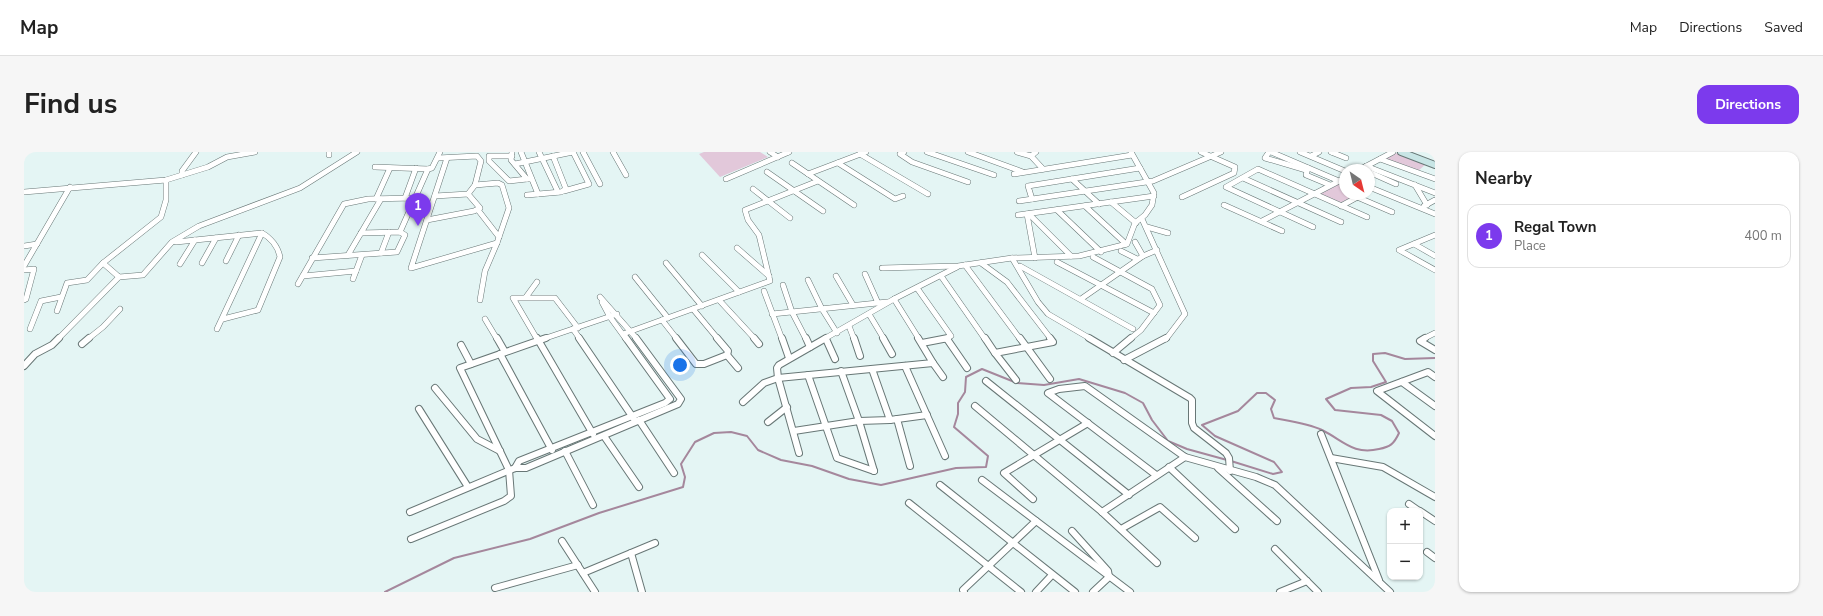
<!DOCTYPE html>
<meta charset="utf-8">
<style>
body{margin:0;font-family:"Nunito Sans",sans-serif;background:#f6f6f6;color:#222}
.controls{position:absolute;right:12px;bottom:12px;display:grid;overflow:hidden;border-radius:8px;box-shadow:0 1px 3px #0004}
.controls button{width:36px;height:36px;display:grid;place-items:center;padding:0;border:0;border-bottom:1px solid #e0e0e0;background:#fff;color:#222;font:20px sans-serif}
.compass{position:absolute;left:1315px;top:12px;width:36px;height:36px;border-radius:50%;background:#fff;box-shadow:0 1px 3px #0004;rotate:145deg}
.you{position:absolute;left:656px;top:213px;width:14px;height:14px;margin:-10px;border:3px solid #fff;border-radius:50%;background:#1a73e8;box-shadow:0 0 0 6px #1a73e833}
.badge{display:grid;place-items:center;width:26px;height:26px;border-radius:50%;background:#7c3aed;color:#fff;font-size:13px;font-weight:700}
.pin{position:absolute;translate:-50% -33px;filter:drop-shadow(0 1px 2px #0008)}
.pin::after{content:'';position:absolute;top:21px;width:14px;height:12px;background:inherit;clip-path:polygon(0 0,100% 0,50% 100%)}
.list{margin:0;padding:0;list-style:none}
h2{display:flex;justify-content:space-between;align-items:center;height:52px;margin:0;padding:0 16px;font-size:17px}
h2 small{font-size:13px;font-weight:400;color:#767676}
.list li{display:grid;grid-template-columns:26px 1fr auto;gap:12px;align-items:center;box-sizing:border-box;height:64px;margin:0 8px 8px;padding:0 8px;border:1px solid #e0e0e0;border-radius:12px}
.list b{display:block;font-size:15px;white-space:nowrap}
.list p{margin:0;font-size:13px;white-space:nowrap;color:#767676}
.list em{font-size:13px;font-style:normal;color:#767676}
.map{position:relative;flex:none;width:1411px;height:440px;overflow:hidden;border-radius:12px}
header{display:flex;align-items:center;gap:24px;box-sizing:border-box;height:56px;padding:0 20px;background:#fff;border-bottom:1px solid #e0e0e0}
header strong{font-size:19px}
nav{display:flex;gap:22px;margin-inline-start:auto;font-size:14px}
.intro{display:flex;align-items:center;justify-content:space-between;box-sizing:border-box;height:96px;padding:0 24px}
h1{margin:0;font-size:28px}
.button{padding:10px 18px;border-radius:12px;background:#7c3aed;color:#fff;font-size:14px;font-weight:700}
main{display:flex;gap:24px;padding:0 24px}
aside{flex:1;background:#fff;border-radius:12px;box-shadow:0 1px 3px #0004}
.map>svg:first-child{display:block}
.green{fill:#e2c8da}
.lines{fill:none;stroke-linecap:round;stroke-linejoin:round}
.stream{stroke:#a5879c;stroke-width:2}
.street-far1-casing{stroke:#687776;stroke-width:6}
.street-casing{stroke:#687776;stroke-width:8}
.secondary-casing{stroke:#687776;stroke-width:8}
.street-far1{stroke:#fff;stroke-width:5}
.street{stroke:#fff;stroke-width:6}
.secondary{stroke:#c8e5e5;stroke-width:6}
</style>
<header>
<strong>Map</strong>
<nav><a>Map</a><a>Directions</a><a>Saved</a></nav>
</header>
<div class="intro"><h1>Find us</h1><a class="button">Directions</a></div>
<main>
<div class="map">
<svg width="1411" height="440" viewBox="0 0 1411 440">
<rect width="100%" height="100%" fill="#e4f5f4"/>
<g class="green">
<polygon points="680,0 736,0 744,5 696,25 675,2"/>
<polygon points="1372,1 1402,12 1394,19 1361,7"/>
<polygon points="1321,28 1321,42 1333,42 1315,52 1293,42"/>
</g>
<g class="lines">
<g class="stream">
<path d="M1207,309L1249,322L1258,320L1250,310L1191,284L1178,273L1214,259L1233,241H1242L1251,248L1247,257L1250,266C1266,269 1284,271 1298,278C1320,289 1329,303 1355,297C1366,295 1370,292 1375,281L1368,269L1357,263L1311,258L1302,247L1327,236L1347,235L1362,230L1349,209V202L1361,201L1381,207L1411,206"/>
<polyline points="361,440 430,406 506,387 575,361 659,335 661,325 657,312 671,290 690,281 707,280 723,284 734,298 757,308 788,314 825,327 857,333 932,316 962,315 964,304 930,275 934,262 934,251 941,240 942,225 958,217 993,231 1020,233 1055,227 1101,241 1119,251 1128,268 1144,289 1163,297 1203,308"/>
</g>
<defs>
<g id="street-far1">
<polyline points="305,0 305,3"/>
<polyline points="488,0 487,8 503,27 507,27"/>
<polyline points="497,0 514,42"/>
<polyline points="515,0 534,40"/>
<polyline points="559,0 576,32"/>
<polyline points="589,0 602,23"/>
<polyline points="746,0 754,5"/>
<polyline points="880,0 876,2 888,10 944,30"/>
<polyline points="903,0 970,23"/>
<polyline points="944,0 999,20"/>
<polyline points="993,0 1007,4"/>
<polyline points="1012,0 1007,4 1019,17"/>
<polyline points="1245,0 1241,6 1282,18"/>
<polyline points="1247,0 1315,29"/>
<polyline points="1276,0 1321,19"/>
<polyline points="1307,0 1322,6"/>
<polyline points="836,2 904,42"/>
<polyline points="488,4 465,4 465,9 485,29 503,27"/>
<polyline points="1287,4 1295,0"/>
<polyline points="423,6 387,116 473,91 485,56 478,33 474,31 451,33"/>
<polyline points="1356,7 1411,27"/>
<polyline points="768,11 830,53"/>
<polyline points="814,11 871,47 879,44"/>
<polyline points="491,12 549,0"/>
<polyline points="1342,14 1411,41"/>
<polyline points="351,15 404,17"/>
<polyline points="1284,16 1282,23 1306,33"/>
<polyline points="1335,18 1369,0"/>
<polyline points="743,20 799,59"/>
<polyline points="1345,20 1372,32"/>
<polyline points="784,22 842,0"/>
<polyline points="990,22 1108,3"/>
<polyline points="158,23 158,19 172,0"/>
<polyline points="1219,26 1317,70"/>
<polyline points="702,27 765,0"/>
<polyline points="1048,27 1075,52"/>
<polyline points="1391,33 1403,53"/>
<polyline points="1345,35 1411,62"/>
<polyline points="729,37 766,66"/>
<polyline points="540,39 565,32 549,0"/>
<polyline points="0,40 142,28 184,15 203,5 231,0"/>
<polyline points="503,43 537,40 542,37 529,4"/>
<polyline points="411,44 444,42 451,33 457,9 453,4 414,6"/>
<polyline points="1158,45 1210,21 1211,15 1177,0"/>
<polyline points="1333,45 1368,60"/>
<polyline points="381,46 392,16"/>
<polyline points="352,47 366,16"/>
<polyline points="1008,47 1004,34 1116,16"/>
<polyline points="995,49 1129,29 1197,0"/>
<polyline points="1087,50 1112,71"/>
<polyline points="1200,53 1258,79"/>
<polyline points="1061,54 1102,92"/>
<polyline points="1317,54 1339,42"/>
<polyline points="1400,54 1411,48"/>
<polyline points="454,58 475,85"/>
<polyline points="1033,58 1077,100"/>
<polyline points="1003,62 1011,106"/>
<polyline points="1005,62 1047,104"/>
<polyline points="994,63 1130,44"/>
<polyline points="1118,67 1161,162 1142,187"/>
<polyline points="403,68 450,59 456,56 444,42"/>
<polyline points="1238,69 1321,26"/>
<polyline points="1123,75 1144,81"/>
<polyline points="1289,75 1202,35 1234,17 1343,65"/>
<polyline points="376,80 404,17 408,16 416,0"/>
<polyline points="1411,83 1375,98 1411,118"/>
<path d="M152,90L238,81C247,86 254,95 256,105L234,158L199,167"/>
<polyline points="1111,90 1119,104"/>
<polyline points="1390,92 1411,104"/>
<polyline points="0,94 13,92"/>
<polyline points="713,96 745,124"/>
<polyline points="1097,99 1113,107"/>
<polyline points="357,101 365,80"/>
<polyline points="324,103 357,47"/>
<polyline points="678,103 715,140"/>
<polyline points="1069,105 1128,137 1136,153 1117,178 1106,187"/>
<polyline points="288,106 373,100 381,83 376,80 337,81"/>
<polyline points="988,106 1014,150 1024,162 1067,187"/>
<polyline points="202,109 215,83"/>
<polyline points="1033,110 1130,161"/>
<polyline points="79,111 95,125 119,123 148,90 175,74 276,36 333,0"/>
<polyline points="178,111 192,86"/>
<polyline points="642,111 678,154"/>
<polyline points="957,111 983,130 1027,187"/>
<polyline points="156,112 171,88"/>
<polyline points="941,113 996,187"/>
<polyline points="0,114 46,35"/>
<polyline points="996,114 1109,177"/>
<polyline points="858,116 934,114 988,106 1055,104 1103,92 1111,71 1121,63 1128,53 1130,41 1107,0"/>
<polyline points="0,118 10,117 2,147 0,148"/>
<polyline points="841,122 854,151"/>
<polyline points="279,124 332,119"/>
<polyline points="812,124 829,153"/>
<polyline points="917,124 961,187"/>
<polyline points="611,125 644,166"/>
<polyline points="329,127 338,103"/>
<polyline points="784,128 798,157 813,181"/>
<polyline points="274,132 320,52 344,47 390,46"/>
<polyline points="759,133 768,160 782,187"/>
<polyline points="893,136 927,184 921,187"/>
<polyline points="740,139 758,187"/>
<polyline points="502,145 513,130"/>
<polyline points="576,145 613,187"/>
<polyline points="870,147 895,187"/>
<polyline points="1057,147 1119,104 1133,98"/>
<polyline points="456,148 461,119 473,91"/>
<polyline points="695,148 731,187"/>
<polyline points="578,150 586,165 602,187"/>
<polyline points="669,157 694,187"/>
<polyline points="33,159 43,131 63,128 79,111 137,65 142,48 142,28"/>
<polyline points="748,162 863,150"/>
<polyline points="845,162 860,187"/>
<polyline points="461,167 473,187"/>
<polyline points="638,168 653,187"/>
<polyline points="825,174 830,187"/>
<polyline points="6,177 17,149 37,145"/>
<polyline points="193,177 238,81"/>
<polyline points="549,177 556,187"/>
<polyline points="599,182 746,129 735,83 724,68 721,58 794,29"/>
<polyline points="34,187 95,125"/>
<polyline points="64,187 79,175 96,157"/>
<polyline points="513,187 489,146 531,146 554,176"/>
<polyline points="519,187 593,162"/>
<polyline points="800,187 870,147 933,115"/>
<polyline points="1399,187 1411,181"/>
</g>
<g id="street">
<polyline points="473,186 481,200"/>
<polyline points="513,186 569,282"/>
<polyline points="555,186 610,267"/>
<polyline points="652,186 672,212 680,212 703,203 704,199 693,186"/>
<polyline points="730,186 735,192"/>
<polyline points="758,186 765,206"/>
<polyline points="782,186 786,195"/>
<polyline points="830,186 836,204"/>
<polyline points="859,186 868,202"/>
<polyline points="961,186 971,201"/>
<polyline points="996,186 1026,227"/>
<polyline points="1065,186 1166,246 1168,248 1168,271 1170,276 1202,301 1205,306 1206,319"/>
<polyline points="1401,186 1396,189 1411,198"/>
<polyline points="802,187 811,207"/>
<polyline points="923,187 943,216"/>
<polyline points="898,191 924,186"/>
<polyline points="58,192 65,186"/>
<polyline points="437,193 447,212"/>
<polyline points="1089,201 1107,186"/>
<polyline points="476,202 528,298"/>
<polyline points="703,203 714,216"/>
<polyline points="1100,208 1142,186"/>
<polyline points="909,211 919,225"/>
<polyline points="0,214 11,202 28,193 35,186"/>
<polyline points="881,214 921,304"/>
<polyline points="848,217 866,268"/>
<polyline points="817,219 835,269 850,319"/>
<polyline points="784,223 813,306 850,319"/>
<polyline points="1411,225 1404,220 1353,239 1411,284"/>
<polyline points="992,228 971,201 1029,190 1026,186"/>
<polyline points="962,229 1105,343"/>
<polyline points="1378,230 1411,254"/>
<polyline points="411,236 453,287 476,299"/>
<polyline points="719,250 740,231 754,226 909,211 894,186"/>
<polyline points="951,254 1078,360 1133,411"/>
<polyline points="395,257 444,335"/>
<polyline points="873,267 886,314"/>
<polyline points="615,268 650,321"/>
<polyline points="744,270 763,255"/>
<polyline points="770,279 835,269 866,268 903,263"/>
<polyline points="1297,282 1355,428"/>
<polyline points="580,284 615,335"/>
<polyline points="541,299 569,353"/>
<polyline points="775,301 754,226 753,216 755,213 802,186"/>
<polyline points="1307,306 1359,315 1411,345"/>
<polyline points="1145,315 1211,377"/>
<polyline points="491,316 495,309 641,251 646,247 602,186"/>
<polyline points="1194,316 1253,369"/>
<polyline points="1132,323 1024,241 1035,237 1061,234 1161,305 1232,325 1251,333 1366,440"/>
<polyline points="958,328 1106,440"/>
<polyline points="916,333 1051,440"/>
<polyline points="1009,347 980,321 1064,271"/>
<polyline points="885,351 997,440"/>
<polyline points="1385,352 1395,359"/>
<polyline points="1396,359 1411,369"/>
<polyline points="386,360 491,316 502,316 654,252 657,247 612,186"/>
<polyline points="1078,360 1161,305"/>
<polyline points="1097,377 1136,355 1171,386"/>
<polyline points="1048,379 1084,419 1085,425 1069,440"/>
<polyline points="387,387 480,349 487,344 485,318 436,216 522,186"/>
<polyline points="538,389 571,440"/>
<polyline points="1251,397 1294,440"/>
<polyline points="1403,400 1411,406"/>
<polyline points="607,401 618,440"/>
<polyline points="559,421 631,391"/>
<polyline points="471,436 554,413"/>
<polyline points="940,440 939,438 1012,369"/>
<polyline points="1012,440 1028,423"/>
<polyline points="1256,440 1283,429"/>
</g>
<polyline id="secondary" points="1377,0 1411,13"/>
</defs>
<use href="#street-far1" class="street-far1-casing"/>
<use href="#street" class="street-casing"/>
<use href="#secondary" class="secondary-casing"/>
<use href="#street-far1" class="street-far1"/>
<use href="#street" class="street"/>
<use href="#secondary" class="secondary"/>
</g>
</svg>
<div class="controls">
<button>+</button>
<button>−</button>
</div>
<svg class="compass" viewBox="-18 -18 36 36"><path d="M0-13l5 13h-10z" fill="#e53935"/><path d="M0 13l5-13h-10z" fill="#767676"/></svg>
<div class="you"></div>
<div class="pin badge" style="left:394px;top:74px">1</div>
</div>
<aside>
<h2>Nearby<small></small></h2>
<ul class="list">
<li><span class="badge">1</span><div><b>Regal Town</b><p>Place</p></div><em>400 m</em></li>
</ul>
</aside>
</main>
